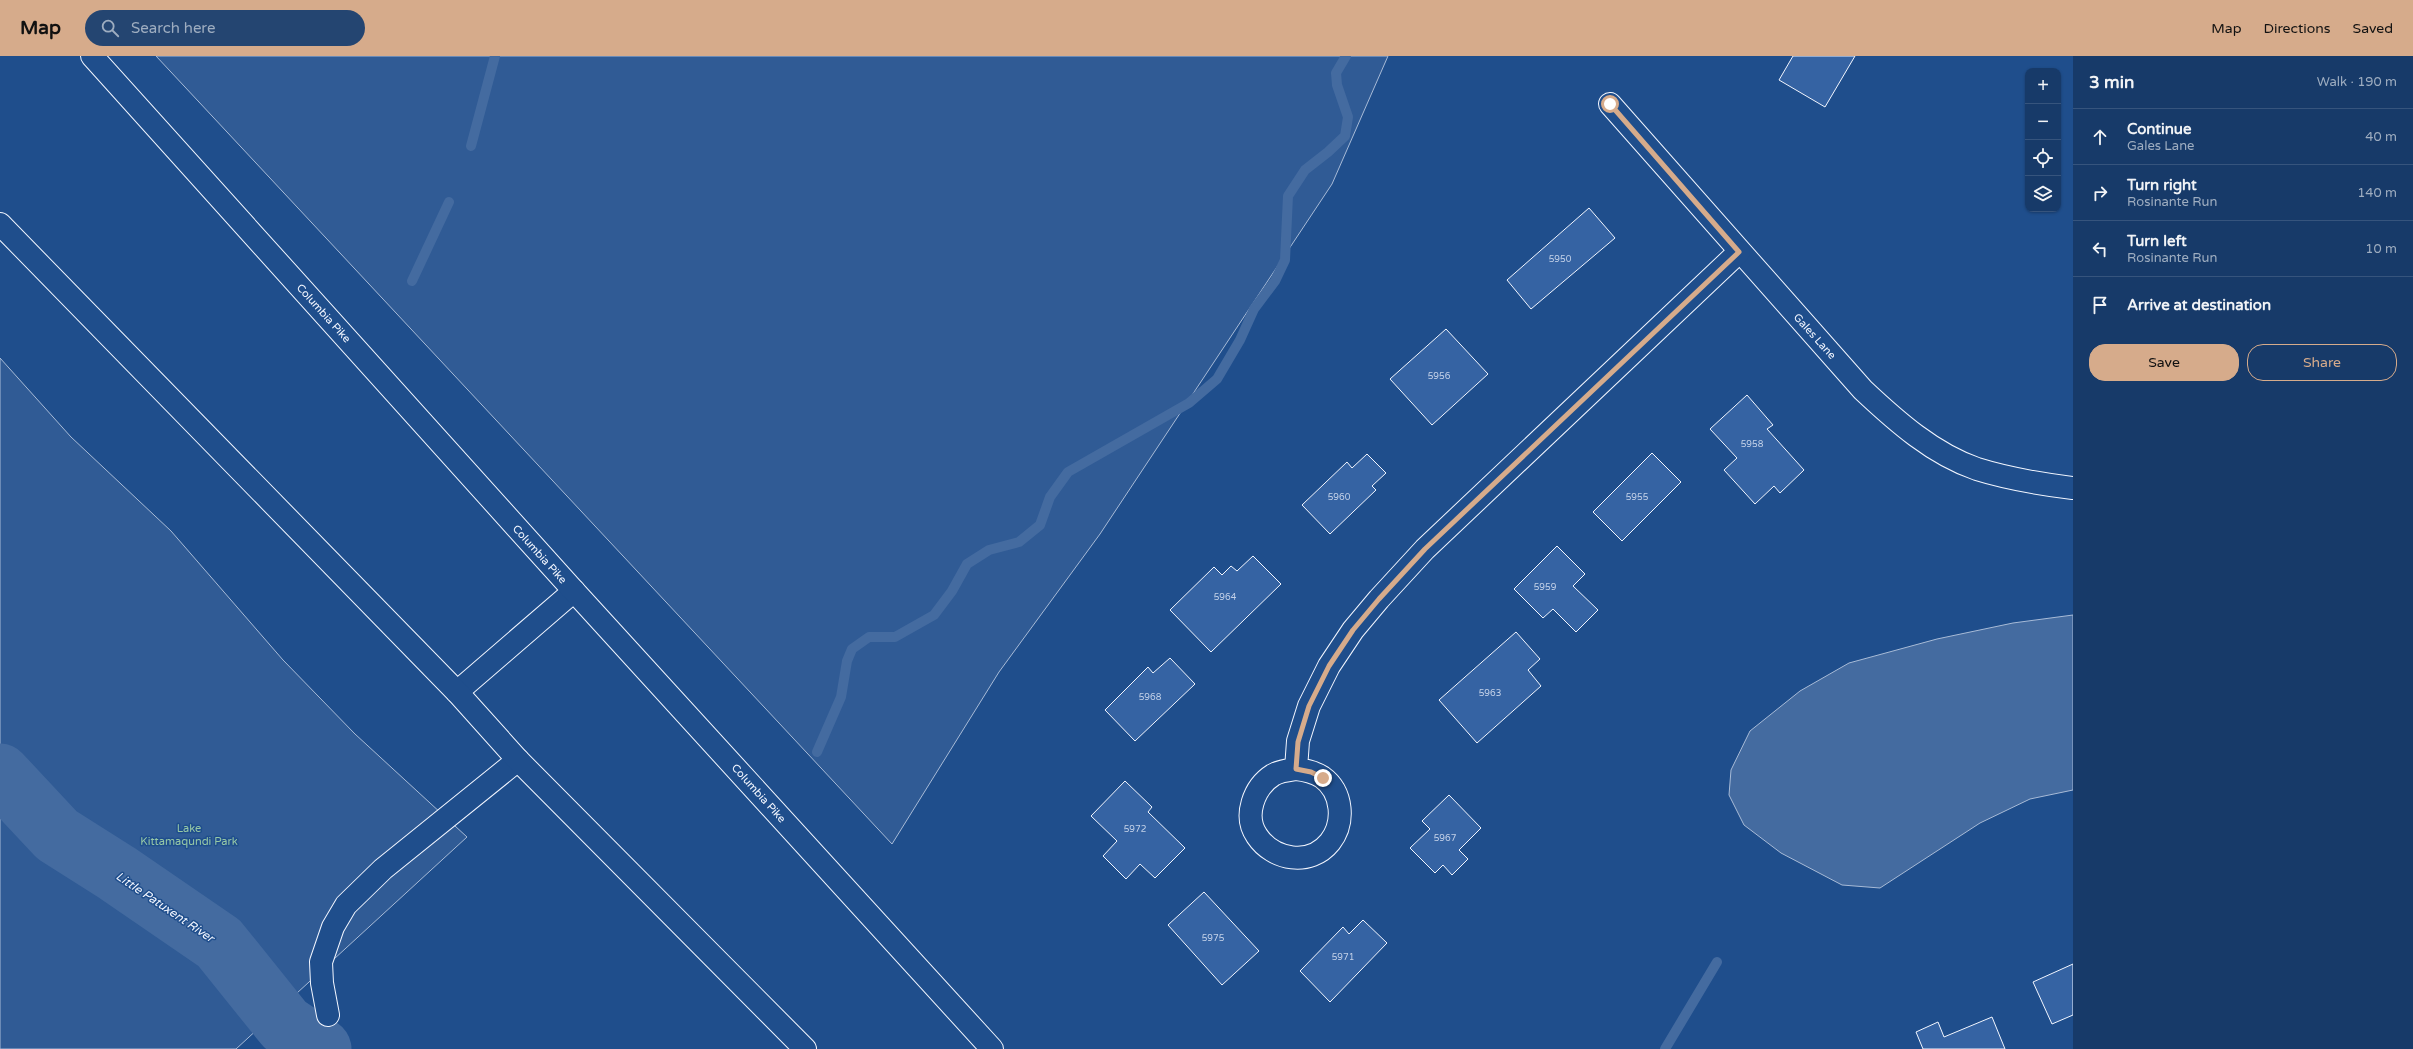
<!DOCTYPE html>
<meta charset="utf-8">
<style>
body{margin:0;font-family:"Varela Round",sans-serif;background:#244571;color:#f1f3f6}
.controls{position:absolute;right:12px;top:12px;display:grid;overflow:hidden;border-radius:8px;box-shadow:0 1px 3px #0004}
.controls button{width:36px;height:36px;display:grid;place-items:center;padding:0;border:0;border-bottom:1px solid #36547d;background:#173a69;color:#f1f3f6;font:20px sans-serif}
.stop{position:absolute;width:12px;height:12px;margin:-9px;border:3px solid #d6ab8b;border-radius:50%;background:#fff}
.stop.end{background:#d6ab8b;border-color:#fff;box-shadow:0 1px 4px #0008}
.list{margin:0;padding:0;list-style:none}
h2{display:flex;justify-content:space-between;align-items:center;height:52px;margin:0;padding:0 16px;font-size:17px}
h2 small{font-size:13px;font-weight:400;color:#9eadc0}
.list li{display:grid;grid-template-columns:26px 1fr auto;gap:12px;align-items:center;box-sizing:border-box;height:56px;padding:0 16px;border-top:1px solid #36547d}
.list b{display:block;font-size:15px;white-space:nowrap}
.list p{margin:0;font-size:13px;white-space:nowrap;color:#9eadc0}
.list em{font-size:13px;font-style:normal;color:#9eadc0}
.actions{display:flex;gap:8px;padding:12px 16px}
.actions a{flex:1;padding:9px 0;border:1px solid #d6ab8b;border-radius:16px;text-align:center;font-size:14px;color:#d6ab8b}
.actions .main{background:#d6ab8b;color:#111}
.icon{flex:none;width:22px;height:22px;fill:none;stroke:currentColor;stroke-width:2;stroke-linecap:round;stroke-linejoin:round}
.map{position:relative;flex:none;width:2073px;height:993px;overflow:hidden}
header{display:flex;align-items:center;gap:24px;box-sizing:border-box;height:56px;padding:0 20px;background:#d6ab8b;color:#111}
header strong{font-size:19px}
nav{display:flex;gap:22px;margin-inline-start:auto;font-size:14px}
.search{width:280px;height:36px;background:#244571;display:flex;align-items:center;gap:10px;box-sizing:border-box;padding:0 14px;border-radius:22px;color:#9eadc0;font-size:15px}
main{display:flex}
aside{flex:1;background:#173a69}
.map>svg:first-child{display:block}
.green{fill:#305b95;stroke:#a8bbd7}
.water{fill:#446ba0;stroke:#a8bbd7}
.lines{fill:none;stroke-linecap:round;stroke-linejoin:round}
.stream{stroke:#446ba0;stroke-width:10}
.river{stroke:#446ba0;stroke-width:61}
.building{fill:#3563a3;stroke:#f2f6ff}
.minor-casing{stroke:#f2f6ff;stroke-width:24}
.highway-casing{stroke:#f2f6ff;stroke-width:24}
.minor{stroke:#1f4e8c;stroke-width:22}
.highway{stroke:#1f4e8c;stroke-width:22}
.route{stroke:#d6ab8b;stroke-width:5}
.labels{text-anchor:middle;stroke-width:3;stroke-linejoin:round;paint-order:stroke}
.number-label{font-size:9px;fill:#c3d1e8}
.street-label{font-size:11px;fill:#f2f6ff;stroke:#1f4e8c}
.park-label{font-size:11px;fill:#97c8a6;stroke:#1f4e8c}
.water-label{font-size:12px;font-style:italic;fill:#f2f6ff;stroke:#1f4e8c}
</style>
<header>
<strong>Map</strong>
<div class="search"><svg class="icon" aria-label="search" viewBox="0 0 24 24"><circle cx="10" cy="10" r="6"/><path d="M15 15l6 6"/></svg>Search here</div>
<nav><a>Map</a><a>Directions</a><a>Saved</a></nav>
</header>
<main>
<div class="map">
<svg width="2073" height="993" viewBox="0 0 2073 993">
<rect width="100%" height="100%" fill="#1f4e8c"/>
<g class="green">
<polygon points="156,0 1388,0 1332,128 1100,478 999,616 892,788"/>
<polygon points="0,302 71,381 171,475 283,604 355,678 467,781 236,993 0,993"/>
</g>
<polygon class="water" points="2073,559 2073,734 2030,743 1980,767 1880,832 1842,829 1781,797 1744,769 1729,739 1731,714 1750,675 1800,635 1849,607 1937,583 2013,567"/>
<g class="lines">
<g class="stream">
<polyline points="471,90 495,0"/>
<polyline points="412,225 449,146"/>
<polyline points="817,696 841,641 847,605 852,593 869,581 895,581 934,559 952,535 967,508 989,494 1019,486 1040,469 1050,441 1068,416 1189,347 1217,323 1240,284 1254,253 1275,225 1285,204 1288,140 1305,114 1328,96 1345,80 1348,61 1337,29 1336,17 1346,0"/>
<polyline points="1665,993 1717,906"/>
</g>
<polyline class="river" points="0,718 57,779 117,817 219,887 285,969 321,993"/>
</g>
<g class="building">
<polygon points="1793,0 1855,0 1825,51 1779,24"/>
<polygon points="1589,152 1615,182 1531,253 1507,224"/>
<polygon points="1446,273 1488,318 1432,369 1390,323"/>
<polygon points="1747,339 1773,369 1767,373 1804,414 1780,437 1774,430 1755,448 1724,414 1737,402 1710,373"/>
<polygon points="1652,397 1681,426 1622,485 1593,456"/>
<polygon points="1367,398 1386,417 1372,430 1376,434 1330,478 1302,449 1347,406 1352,412"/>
<polygon points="1557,490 1585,518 1573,530 1598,554 1576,576 1553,553 1543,562 1514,533"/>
<polygon points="1253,500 1281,528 1211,596 1170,554 1214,511 1222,519 1231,510 1237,515"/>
<polygon points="1516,576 1540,603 1528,614 1541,630 1477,687 1439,644"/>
<polygon points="1170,602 1195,628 1135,685 1105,654 1148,611 1153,617"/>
<polygon points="1125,725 1152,751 1148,756 1185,792 1155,822 1140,808 1126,823 1103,800 1117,785 1091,760"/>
<polygon points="1449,739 1481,772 1459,794 1468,803 1452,819 1443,809 1435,817 1410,792 1430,773 1422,765"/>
<polygon points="1204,836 1259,895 1222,929 1168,869"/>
<polygon points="1363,864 1387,887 1330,946 1300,915 1343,871 1349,878"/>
<polygon points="2073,908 2073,959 2052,968 2033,926"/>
<polygon points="1992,961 2005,993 1923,993 1916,976 1938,966 1944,981"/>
</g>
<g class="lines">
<defs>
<g id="minor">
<path d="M1610,48L1863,334C1896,365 1933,398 1977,413C2009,423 2040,428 2073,432"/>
<polyline points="457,636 574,535"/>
<path d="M1296,713C1306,714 1314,716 1322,721C1343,736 1345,767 1330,786C1310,811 1273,804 1257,780C1243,760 1254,731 1273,719C1279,715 1289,714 1296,713L1298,685L1309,650L1329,610L1353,574L1379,543L1425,493L1739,196"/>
<polyline points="328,959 322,927 321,906 333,871 346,849 383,813 518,704"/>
</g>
<g id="highway">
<polyline points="92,0 574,535 992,993"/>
<polyline points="0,168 457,636 518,704 805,993"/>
</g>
</defs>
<use href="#minor" class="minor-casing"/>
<use href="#highway" class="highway-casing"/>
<use href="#minor" class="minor"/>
<use href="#highway" class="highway"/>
</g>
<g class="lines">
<polyline class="route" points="1323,722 1311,716 1296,713 1298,686 1309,650 1329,610 1353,574 1379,543 1425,493 1739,196 1610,48"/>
</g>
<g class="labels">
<g class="number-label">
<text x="1560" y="206">5950</text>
<text x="1439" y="323">5956</text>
<text x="1752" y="391">5958</text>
<text x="1339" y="444">5960</text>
<text x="1637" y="444">5955</text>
<text x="1545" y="534">5959</text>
<text x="1225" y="544">5964</text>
<text x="1490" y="640">5963</text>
<text x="1150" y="644">5968</text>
<text x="1135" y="776">5972</text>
<text x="1445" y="785">5967</text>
<text x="1213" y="885">5975</text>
<text x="1343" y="904">5971</text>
</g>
<g class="street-label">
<text transform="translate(324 257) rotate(48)" y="4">Columbia Pike</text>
<text transform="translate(1815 280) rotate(48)" y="4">Gales Lane</text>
<text transform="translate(540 498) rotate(48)" y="4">Columbia Pike</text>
<text transform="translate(759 737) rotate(48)" y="4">Columbia Pike</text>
</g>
<g class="park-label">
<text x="189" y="776">Lake<tspan x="189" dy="13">Kittamaqundi Park</tspan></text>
</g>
<g class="water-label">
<text transform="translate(165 851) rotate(34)" y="4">Little Patuxent River</text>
</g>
</g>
</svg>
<div class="controls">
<button>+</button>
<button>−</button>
<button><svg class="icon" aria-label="locate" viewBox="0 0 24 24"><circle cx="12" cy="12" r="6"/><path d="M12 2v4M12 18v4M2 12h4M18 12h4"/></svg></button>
<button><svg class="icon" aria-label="layers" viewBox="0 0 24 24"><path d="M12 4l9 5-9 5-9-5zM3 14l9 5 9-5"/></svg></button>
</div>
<div class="stop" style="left:1610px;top:48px"></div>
<div class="stop end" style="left:1323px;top:722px"></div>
</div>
<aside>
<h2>3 min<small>Walk · 190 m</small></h2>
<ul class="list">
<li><svg class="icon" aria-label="ahead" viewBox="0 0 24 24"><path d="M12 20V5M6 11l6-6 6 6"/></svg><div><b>Continue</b><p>Gales Lane</p></div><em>40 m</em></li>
<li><svg class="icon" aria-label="right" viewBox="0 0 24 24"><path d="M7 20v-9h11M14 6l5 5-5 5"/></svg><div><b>Turn right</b><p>Rosinante Run</p></div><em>140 m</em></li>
<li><svg class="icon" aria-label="left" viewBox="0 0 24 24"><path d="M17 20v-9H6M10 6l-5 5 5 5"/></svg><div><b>Turn left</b><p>Rosinante Run</p></div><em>10 m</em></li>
<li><svg class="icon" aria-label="arrive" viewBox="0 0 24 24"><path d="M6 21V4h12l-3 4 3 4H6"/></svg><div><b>Arrive at destination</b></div></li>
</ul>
<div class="actions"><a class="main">Save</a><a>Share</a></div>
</aside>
</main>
